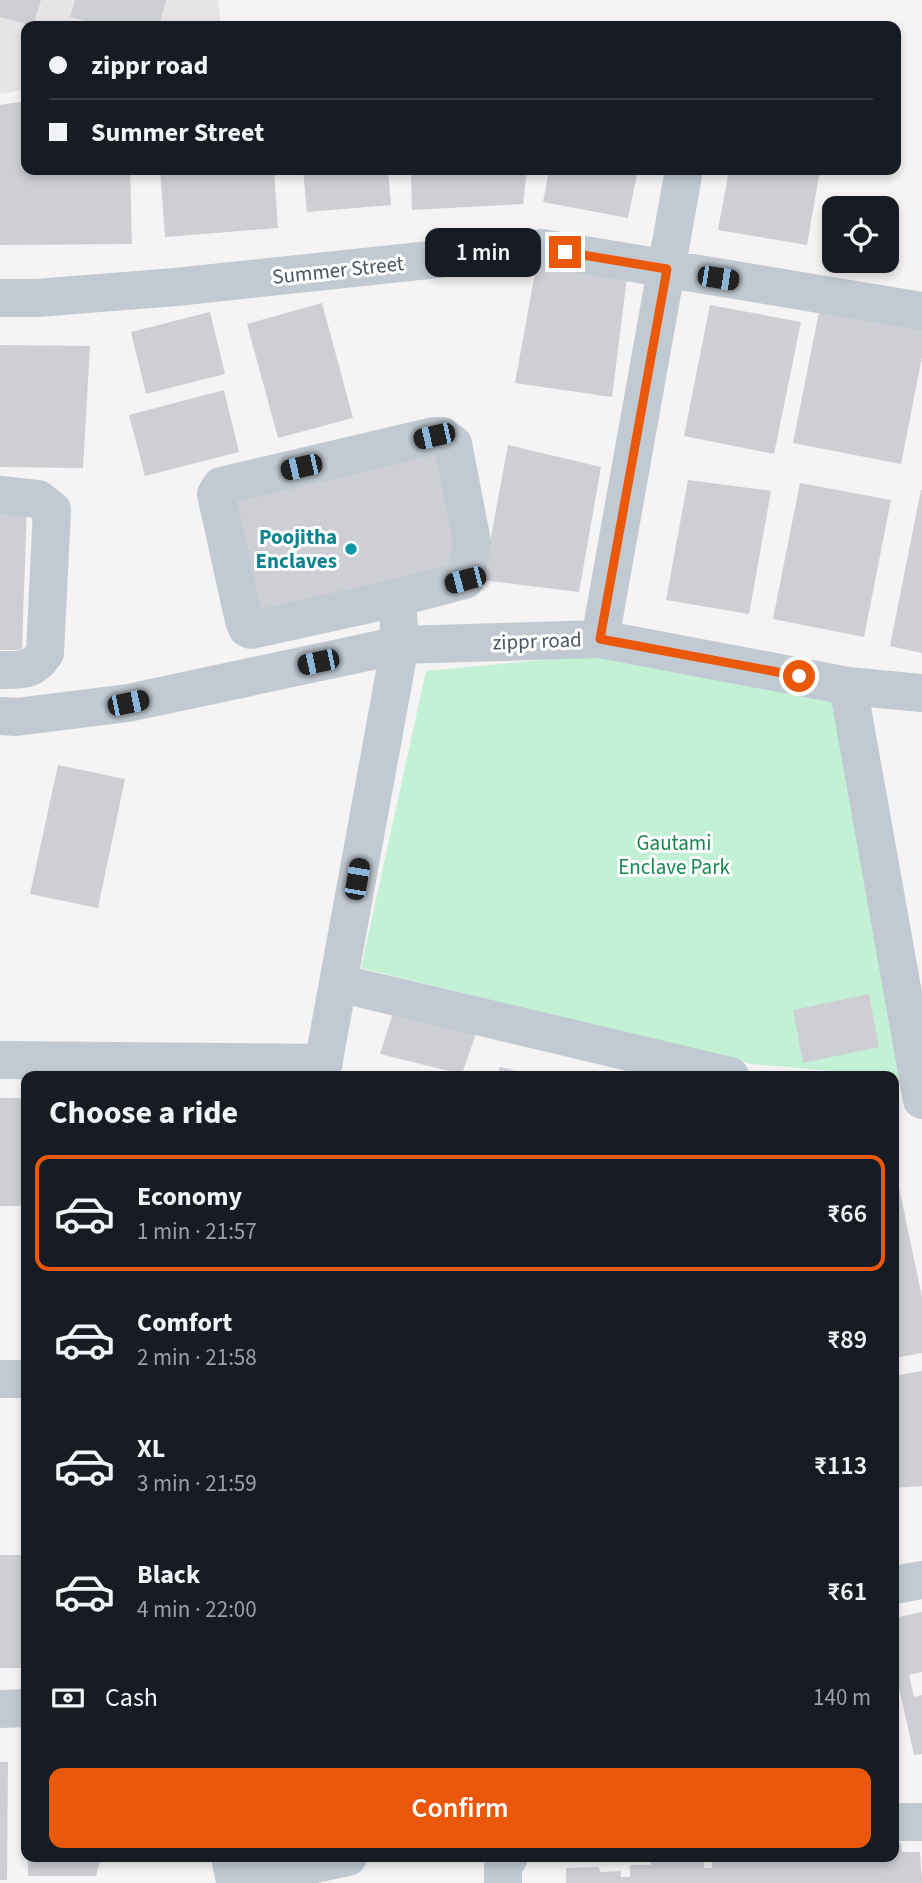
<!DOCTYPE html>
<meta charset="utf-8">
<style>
body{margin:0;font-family:"Source Sans 3",sans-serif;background:#20242c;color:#f1f3f6;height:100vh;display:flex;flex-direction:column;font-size:26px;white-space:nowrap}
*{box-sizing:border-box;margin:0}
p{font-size:23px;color:#9ea1a6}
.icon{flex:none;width:38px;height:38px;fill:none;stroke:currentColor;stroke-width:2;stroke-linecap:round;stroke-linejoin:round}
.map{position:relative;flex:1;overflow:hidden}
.details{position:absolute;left:21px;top:1071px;width:878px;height:791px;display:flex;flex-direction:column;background:#171b24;border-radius:14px;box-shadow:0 4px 10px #0003}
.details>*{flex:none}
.top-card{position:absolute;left:21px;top:21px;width:880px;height:154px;border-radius:14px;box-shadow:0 4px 10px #0003;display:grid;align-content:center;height:154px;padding:0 28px;background:#171b24}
.controls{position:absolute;left:822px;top:196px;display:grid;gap:14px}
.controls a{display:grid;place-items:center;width:77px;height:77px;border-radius:14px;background:#171b24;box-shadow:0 4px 10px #0003;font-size:35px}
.end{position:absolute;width:32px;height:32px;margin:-16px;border:9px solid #ea580c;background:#fff;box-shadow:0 0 0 4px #fff}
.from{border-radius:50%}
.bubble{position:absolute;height:49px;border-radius:14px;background:#171b24;box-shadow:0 4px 10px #0003;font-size:23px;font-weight:600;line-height:49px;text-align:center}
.car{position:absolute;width:21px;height:42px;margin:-21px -10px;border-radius:9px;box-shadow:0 0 5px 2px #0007;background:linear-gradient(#222 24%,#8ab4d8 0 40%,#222 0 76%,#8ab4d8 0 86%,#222 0)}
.top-card b{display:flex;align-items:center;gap:24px;height:66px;font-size:26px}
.top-card b+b{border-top:2px solid #363941}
.top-card i{width:18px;height:18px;background:#f1f3f6}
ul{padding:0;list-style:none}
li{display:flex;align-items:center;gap:21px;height:116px;margin:0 14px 10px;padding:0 14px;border:4px solid transparent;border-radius:14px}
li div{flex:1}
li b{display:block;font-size:26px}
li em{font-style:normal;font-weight:600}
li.on{border-color:#ea580c}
li>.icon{width:63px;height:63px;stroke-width:1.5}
h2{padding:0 28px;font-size:32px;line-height:84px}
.pay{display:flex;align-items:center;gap:18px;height:77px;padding:0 28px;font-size:26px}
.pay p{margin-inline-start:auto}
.action{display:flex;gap:14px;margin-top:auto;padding:14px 28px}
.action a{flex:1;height:80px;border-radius:14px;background:#ea580c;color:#fff;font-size:28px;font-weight:600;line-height:80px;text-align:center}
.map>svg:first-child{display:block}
.education{fill:#e6e4e5}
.green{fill:#c3f1d5}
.building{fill:#cdcfd5}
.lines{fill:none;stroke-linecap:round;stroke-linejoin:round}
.street{stroke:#c1cad2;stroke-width:38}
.route{stroke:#ea580c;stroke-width:9}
.culture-dot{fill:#0f9aa8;stroke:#fff;stroke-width:2.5}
.labels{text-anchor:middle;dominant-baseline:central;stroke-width:6;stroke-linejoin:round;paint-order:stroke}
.street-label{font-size:21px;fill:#4a5661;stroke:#fff}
.culture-label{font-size:21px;font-weight:bold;fill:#0d838f;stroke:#fff;text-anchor:end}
.park-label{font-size:21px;fill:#17864f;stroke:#fff}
</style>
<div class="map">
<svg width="922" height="1883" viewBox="0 0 922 1883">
<rect width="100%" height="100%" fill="#f5f3f3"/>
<path class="education" d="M0 0H218L221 26H26V89L0 94Z"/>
<path class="green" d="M594 655 836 696 901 1079 894 1076 751 1064 361 968 426 671Z"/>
<path class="building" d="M0 0H41L33 26 0 17Z
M75 0H166L159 26H109L70 17Z
M26 101V170H130L132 244 0 245V105Z
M160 170H274L278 228 165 237Z
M303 170H388L391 205 307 212Z
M411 170H527L523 204 412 210Z
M549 170H638L628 218 543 202Z
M729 170H820L807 245 718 230Z
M539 251 628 269 612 397 515 383Z
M821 302 922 321V357L901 464 793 443Z
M322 303 353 418 278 438 247 324Z
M710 305 801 322 774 454 684 436Z
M210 312 225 374 146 394 131 332Z
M0 345 90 346 83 468 0 467Z
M224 390 239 452 145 476 129 415Z
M508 445 601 467 579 592 483 580Z
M449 452 460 579 254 623 229 499Z
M688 480 771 491 749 614 666 600Z
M800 483 891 500 864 637 773 619Z
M921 490H922V653L890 646Z
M27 505 22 650H0V506Z
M58 765 125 779 98 908 30 894Z
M869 994 879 1047 803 1063 793 1010Z
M397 1000 479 1025 462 1074 380 1054Z
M500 1067 534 1075V1076H497Z
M0 1098H26V1206H0Z
M894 1164 922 1297V1353L894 1358Z
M922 1371V1486L894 1488V1376Z
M0 1555H26V1668H0Z
M922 1612V1672L909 1675 914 1697 922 1695V1754L914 1755 894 1665V1618Z
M0 1762H8L7 1880H0Z
M894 1843H901L902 1852H920L922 1883H566V1868L599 1867 600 1872 621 1871V1877H630V1865H651L650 1857 704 1858V1868H712V1857H894Z
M28 1857H101L96 1876H28Z"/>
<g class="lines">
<path class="street" d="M0 298H36L176 287 542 248 922 311
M0 495 38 499 52 510 45 653C32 672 21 670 0 670
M600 639 684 170
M848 686 922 1100
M0 716 16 717 128 703 400 645 600 639 848 686 922 693
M338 983 730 1076
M0 1060 324 1063
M321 1076 400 645 397 598 251 630 247 628 244 621 216 494 221 486 434 436H442L453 444 472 542 465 580 397 598
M0 1379H26
M894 1585 922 1580
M0 1709 26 1708
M894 1822H922
M230 1857 234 1877 240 1880 348 1857
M503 1883V1867L509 1857"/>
</g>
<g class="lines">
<path class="route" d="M565 252 667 269 600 639 799 676"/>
</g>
<circle class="culture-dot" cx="351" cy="549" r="7"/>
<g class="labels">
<g class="street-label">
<text transform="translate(338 270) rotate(-6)">Summer Street</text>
<text transform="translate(537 641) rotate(-2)">zippr road</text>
</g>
<g class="culture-label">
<text x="337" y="537">Poojitha<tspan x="337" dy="24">Enclaves</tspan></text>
</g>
<g class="park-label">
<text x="674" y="843">Gautami<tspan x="674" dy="24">Enclave Park</tspan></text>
</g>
</g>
</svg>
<div class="controls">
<a><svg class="icon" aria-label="locate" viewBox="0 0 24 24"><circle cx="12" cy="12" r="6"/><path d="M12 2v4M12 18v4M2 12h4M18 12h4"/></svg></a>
</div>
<i class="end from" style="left:799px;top:676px"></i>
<i class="end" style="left:565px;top:252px"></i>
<div class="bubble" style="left:425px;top:228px;width:116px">1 min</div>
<i class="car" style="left:718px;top:278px;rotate:99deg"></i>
<i class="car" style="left:434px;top:436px;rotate:257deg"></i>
<i class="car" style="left:301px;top:467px;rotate:257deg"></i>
<i class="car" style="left:465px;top:580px;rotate:255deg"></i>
<i class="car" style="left:318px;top:662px;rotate:258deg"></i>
<i class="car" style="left:128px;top:703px;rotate:78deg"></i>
<i class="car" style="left:357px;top:879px;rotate:10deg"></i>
<div class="top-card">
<b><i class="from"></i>zippr road</b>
<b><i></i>Summer Street</b>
</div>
<section class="details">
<h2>Choose a ride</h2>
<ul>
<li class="on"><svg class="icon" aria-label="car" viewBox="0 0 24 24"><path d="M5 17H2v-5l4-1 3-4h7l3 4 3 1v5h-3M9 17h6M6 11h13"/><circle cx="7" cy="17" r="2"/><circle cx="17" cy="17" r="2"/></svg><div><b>Economy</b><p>1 min · 21:57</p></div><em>₹66</em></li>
<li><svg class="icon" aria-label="car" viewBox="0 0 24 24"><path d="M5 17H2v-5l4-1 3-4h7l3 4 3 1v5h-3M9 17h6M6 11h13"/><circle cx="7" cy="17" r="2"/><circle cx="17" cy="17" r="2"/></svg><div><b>Comfort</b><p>2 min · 21:58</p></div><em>₹89</em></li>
<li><svg class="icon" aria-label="car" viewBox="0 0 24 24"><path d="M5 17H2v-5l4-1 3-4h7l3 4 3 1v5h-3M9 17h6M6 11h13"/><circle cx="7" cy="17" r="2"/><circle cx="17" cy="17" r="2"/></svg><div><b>XL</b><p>3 min · 21:59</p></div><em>₹113</em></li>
<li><svg class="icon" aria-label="car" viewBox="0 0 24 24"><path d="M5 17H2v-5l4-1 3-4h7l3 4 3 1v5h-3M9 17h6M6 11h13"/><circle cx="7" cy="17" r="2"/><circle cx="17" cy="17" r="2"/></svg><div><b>Black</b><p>4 min · 22:00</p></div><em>₹61</em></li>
</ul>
<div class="pay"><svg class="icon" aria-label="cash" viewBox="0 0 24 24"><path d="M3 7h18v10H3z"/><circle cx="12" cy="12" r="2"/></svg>Cash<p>140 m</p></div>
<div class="action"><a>Confirm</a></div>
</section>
</div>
